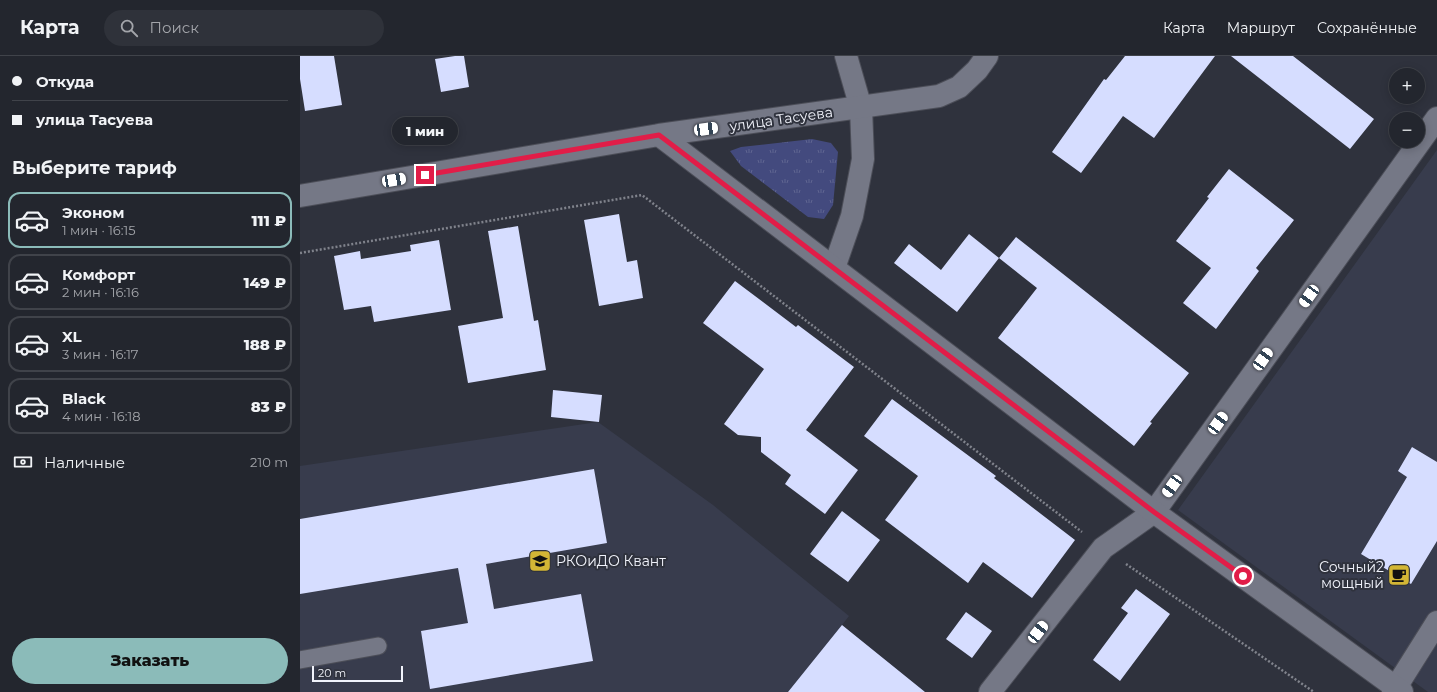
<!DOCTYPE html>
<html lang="ru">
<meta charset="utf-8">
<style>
body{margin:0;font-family:Montserrat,sans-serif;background:#2f323a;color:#f1f3f6;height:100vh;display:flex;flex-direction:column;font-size:15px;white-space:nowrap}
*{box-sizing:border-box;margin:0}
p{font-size:13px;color:#a3a5aa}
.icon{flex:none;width:22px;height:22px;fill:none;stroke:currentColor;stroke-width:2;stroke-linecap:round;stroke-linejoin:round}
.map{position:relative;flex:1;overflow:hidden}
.panel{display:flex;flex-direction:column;background:#23262e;width:300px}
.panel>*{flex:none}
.guide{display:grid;align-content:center;height:88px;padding:0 12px;background:#23262e}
.buttons{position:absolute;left:1089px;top:12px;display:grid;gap:8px}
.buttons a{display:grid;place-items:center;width:36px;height:36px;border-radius:50%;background:#23262e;box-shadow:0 2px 10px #0003,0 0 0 1px #40434a;font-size:20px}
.scale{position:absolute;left:12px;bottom:10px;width:91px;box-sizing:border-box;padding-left:4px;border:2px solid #f1f3fb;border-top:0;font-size:11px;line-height:14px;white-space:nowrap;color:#f1f3fb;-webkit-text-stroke:3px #2f323d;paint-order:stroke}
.end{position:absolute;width:18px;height:18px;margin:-9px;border:5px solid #e11d48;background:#fff;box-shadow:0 0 0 2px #fff}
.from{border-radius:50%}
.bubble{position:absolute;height:28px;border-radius:14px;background:#23262e;box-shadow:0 2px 10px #0003,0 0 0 1px #40434a;font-size:13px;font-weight:800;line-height:28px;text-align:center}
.car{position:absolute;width:12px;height:24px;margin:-12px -6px;border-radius:5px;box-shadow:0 0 3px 1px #0007;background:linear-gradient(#fff 24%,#345 0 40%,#fff 0 76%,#345 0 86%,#fff 0)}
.guide b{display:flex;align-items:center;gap:14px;height:38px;font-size:15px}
.guide b+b{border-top:1px solid #40434a}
.guide i{width:10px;height:10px;background:#f1f3f6}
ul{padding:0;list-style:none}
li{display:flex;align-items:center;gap:12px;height:56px;margin:0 8px 6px;padding:0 4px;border:2px solid #40434a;border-radius:12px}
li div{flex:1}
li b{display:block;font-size:15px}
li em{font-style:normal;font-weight:800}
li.on{border-color:#8bbbb9}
li>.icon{width:36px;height:36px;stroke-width:1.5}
h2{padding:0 12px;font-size:18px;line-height:48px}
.pay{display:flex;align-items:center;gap:10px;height:44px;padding:0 12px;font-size:15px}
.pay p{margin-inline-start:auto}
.button{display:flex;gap:8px;margin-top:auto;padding:8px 12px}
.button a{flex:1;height:46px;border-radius:24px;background:#8bbbb9;color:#111;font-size:16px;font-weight:800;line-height:46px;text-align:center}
header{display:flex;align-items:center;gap:24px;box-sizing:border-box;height:56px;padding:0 20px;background:#23262e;border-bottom:1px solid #40434a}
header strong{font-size:19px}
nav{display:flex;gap:22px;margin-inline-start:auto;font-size:14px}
.search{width:280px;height:36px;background:#2f323a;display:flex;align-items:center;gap:10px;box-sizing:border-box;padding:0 14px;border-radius:22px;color:#a3a5aa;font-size:15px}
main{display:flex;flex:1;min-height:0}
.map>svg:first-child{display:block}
.built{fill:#383c4d}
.grass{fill:url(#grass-tufts)}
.building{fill:#d6ddff}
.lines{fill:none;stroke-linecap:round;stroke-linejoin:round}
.lane-casing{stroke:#4c4e58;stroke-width:19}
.street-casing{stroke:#4c4e58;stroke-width:24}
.secondary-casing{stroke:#4c4e58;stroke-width:24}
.path{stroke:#80838c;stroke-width:2.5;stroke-dasharray:2 2;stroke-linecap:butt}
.lane{stroke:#757886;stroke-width:17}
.street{stroke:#757886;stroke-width:22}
.secondary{stroke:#757886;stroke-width:22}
.route{stroke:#e11d48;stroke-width:5}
.labels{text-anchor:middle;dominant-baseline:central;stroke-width:4;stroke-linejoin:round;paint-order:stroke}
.street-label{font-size:14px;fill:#f1f3fb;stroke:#2f323d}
.poi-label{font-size:14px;fill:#f1f3fb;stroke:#2f323d;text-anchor:start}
</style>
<header>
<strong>Карта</strong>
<div class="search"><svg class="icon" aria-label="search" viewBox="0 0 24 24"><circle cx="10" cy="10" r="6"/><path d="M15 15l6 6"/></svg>Поиск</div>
<nav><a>Карта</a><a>Маршрут</a><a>Сохранённые</a></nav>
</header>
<main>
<section class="panel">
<div class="guide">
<b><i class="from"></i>Откуда</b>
<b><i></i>улица Тасуева</b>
</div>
<h2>Выберите тариф</h2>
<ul>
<li class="on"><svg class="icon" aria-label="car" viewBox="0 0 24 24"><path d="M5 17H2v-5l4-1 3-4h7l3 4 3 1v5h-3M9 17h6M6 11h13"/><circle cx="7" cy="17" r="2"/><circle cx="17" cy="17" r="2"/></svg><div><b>Эконом</b><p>1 мин · 16:15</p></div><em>111 ₽</em></li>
<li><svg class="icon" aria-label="car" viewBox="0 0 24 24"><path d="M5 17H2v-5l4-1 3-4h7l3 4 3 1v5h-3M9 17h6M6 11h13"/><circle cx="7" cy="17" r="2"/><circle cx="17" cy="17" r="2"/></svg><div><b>Комфорт</b><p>2 мин · 16:16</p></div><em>149 ₽</em></li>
<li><svg class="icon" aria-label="car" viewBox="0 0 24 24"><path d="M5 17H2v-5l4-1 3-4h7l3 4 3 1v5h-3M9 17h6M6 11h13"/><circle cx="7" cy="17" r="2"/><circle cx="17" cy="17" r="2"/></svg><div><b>XL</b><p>3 мин · 16:17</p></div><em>188 ₽</em></li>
<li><svg class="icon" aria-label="car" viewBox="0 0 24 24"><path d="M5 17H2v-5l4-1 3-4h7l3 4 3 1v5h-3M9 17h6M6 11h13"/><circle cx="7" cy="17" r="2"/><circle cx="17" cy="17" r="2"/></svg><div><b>Black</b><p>4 мин · 16:18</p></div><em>83 ₽</em></li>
</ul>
<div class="pay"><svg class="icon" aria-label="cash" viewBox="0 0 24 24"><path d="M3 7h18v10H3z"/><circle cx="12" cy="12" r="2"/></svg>Наличные<p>210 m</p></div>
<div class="button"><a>Заказать</a></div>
</section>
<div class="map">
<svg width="1137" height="636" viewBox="0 0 1137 636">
<defs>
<pattern id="grass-tufts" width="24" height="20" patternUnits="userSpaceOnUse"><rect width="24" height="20" fill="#434a7e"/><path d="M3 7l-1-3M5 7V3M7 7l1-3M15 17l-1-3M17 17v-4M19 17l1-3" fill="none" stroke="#5f6591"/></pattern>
</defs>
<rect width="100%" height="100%" fill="#2f323d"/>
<path class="built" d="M1137 94V636H1128L878 454Z
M298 366 413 449 549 560 542 569 625 636H0V410Z"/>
<path class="grass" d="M512 83 531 87 538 96 533 149 524 163 508 161 441 110 430 95 441 91Z"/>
<path class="building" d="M0 0H34L42 49 5 55 0 23Z
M155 0H164L169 31 141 36 135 3Z
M825 0H915L854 82 823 60 781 117 752 96 804 23 806 24Z
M931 0H993L1074 63 1050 93Z
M929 113 994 164 956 212 959 215 916 273 883 247 911 212 876 185 909 142 907 141Z
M319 158 327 206 337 204 343 242 299 250 284 164Z
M218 170 234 265 238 264 246 314 168 327 158 270 203 262 188 175Z
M669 178 699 202 657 256 594 207 609 188 641 214Z
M716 181 889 317 850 366 852 367 834 390 698 282 737 232 699 202Z
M139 184 151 254 74 266 71 250 44 254 34 200 60 195 61 203 111 195 110 189Z
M435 225 496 271 498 269 554 311 506 374 558 414 525 458 485 428 491 419 461 396V381L438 379 424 368 464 313 403 267Z
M253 334 302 339 299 366 251 361Z
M592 343 696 420 694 422 775 484 732 542 683 506 668 527 585 464 618 420 564 380Z
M1112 391 1137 406V485L1111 528 1061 498 1107 421 1098 415Z
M294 413 307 487 186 508 194 553 281 538 293 605 130 633 121 575 168 567 158 512 0 538V463Z
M542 455 580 484 548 526 510 498Z
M836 533 870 558 820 625 793 604 828 557 821 552Z
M666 556 692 575 672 602 646 583Z
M542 569 625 636H488Z"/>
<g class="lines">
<g class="lane-casing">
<path id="lane" d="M0 604 78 590"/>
</g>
<g class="street-casing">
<path id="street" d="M534 212 552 160 563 103 561 52 546 0
M690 636 803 492 854 456 1137 62
M1093 636 1137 566"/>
</g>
<g class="secondary-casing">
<path id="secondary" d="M359 79 854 456 1102 636
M0 140 359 79 639 40 659 31 677 14 687 0"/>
</g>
<path class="path" d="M0 197 342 139 782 476
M826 508 1014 636"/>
<use href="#lane" class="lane"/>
<use href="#street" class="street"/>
<use href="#secondary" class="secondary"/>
</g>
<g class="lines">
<path class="route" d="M125 119 359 79 854 456 943 520"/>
</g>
<defs>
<g id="school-square" transform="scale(1.15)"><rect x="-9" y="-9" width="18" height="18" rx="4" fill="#d3b635" stroke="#2f323d"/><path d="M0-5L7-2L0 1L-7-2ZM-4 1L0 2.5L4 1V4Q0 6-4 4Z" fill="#111"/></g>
<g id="cafe-square" transform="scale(1.15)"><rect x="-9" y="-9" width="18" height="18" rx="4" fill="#d3b635" stroke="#2f323d"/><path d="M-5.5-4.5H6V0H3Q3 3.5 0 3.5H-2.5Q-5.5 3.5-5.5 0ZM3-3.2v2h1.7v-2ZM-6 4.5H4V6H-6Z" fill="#111"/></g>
</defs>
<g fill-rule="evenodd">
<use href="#school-square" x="240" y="505"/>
<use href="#cafe-square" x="1099" y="519"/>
</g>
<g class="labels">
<g class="street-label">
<text transform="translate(481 63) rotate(-8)">улица Тасуева</text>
</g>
<g class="poi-label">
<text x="256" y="505">РКОиДО Квант</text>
<text x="1084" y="511" text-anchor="end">Сочный2<tspan x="1084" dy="16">мощный</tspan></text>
</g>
</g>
</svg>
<div class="buttons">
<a>+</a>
<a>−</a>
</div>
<div class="scale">20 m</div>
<i class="end from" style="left:943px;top:520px"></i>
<i class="end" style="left:125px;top:119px"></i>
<div class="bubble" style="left:92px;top:61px;width:66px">1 мин</div>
<i class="car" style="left:406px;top:73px;rotate:82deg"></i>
<i class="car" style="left:94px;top:124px;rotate:80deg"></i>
<i class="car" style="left:1009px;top:240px;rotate:216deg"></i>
<i class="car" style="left:963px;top:303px;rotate:35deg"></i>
<i class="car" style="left:918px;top:367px;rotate:36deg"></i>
<i class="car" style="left:872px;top:430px;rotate:216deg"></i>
<i class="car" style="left:738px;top:576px;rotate:38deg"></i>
</div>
</main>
